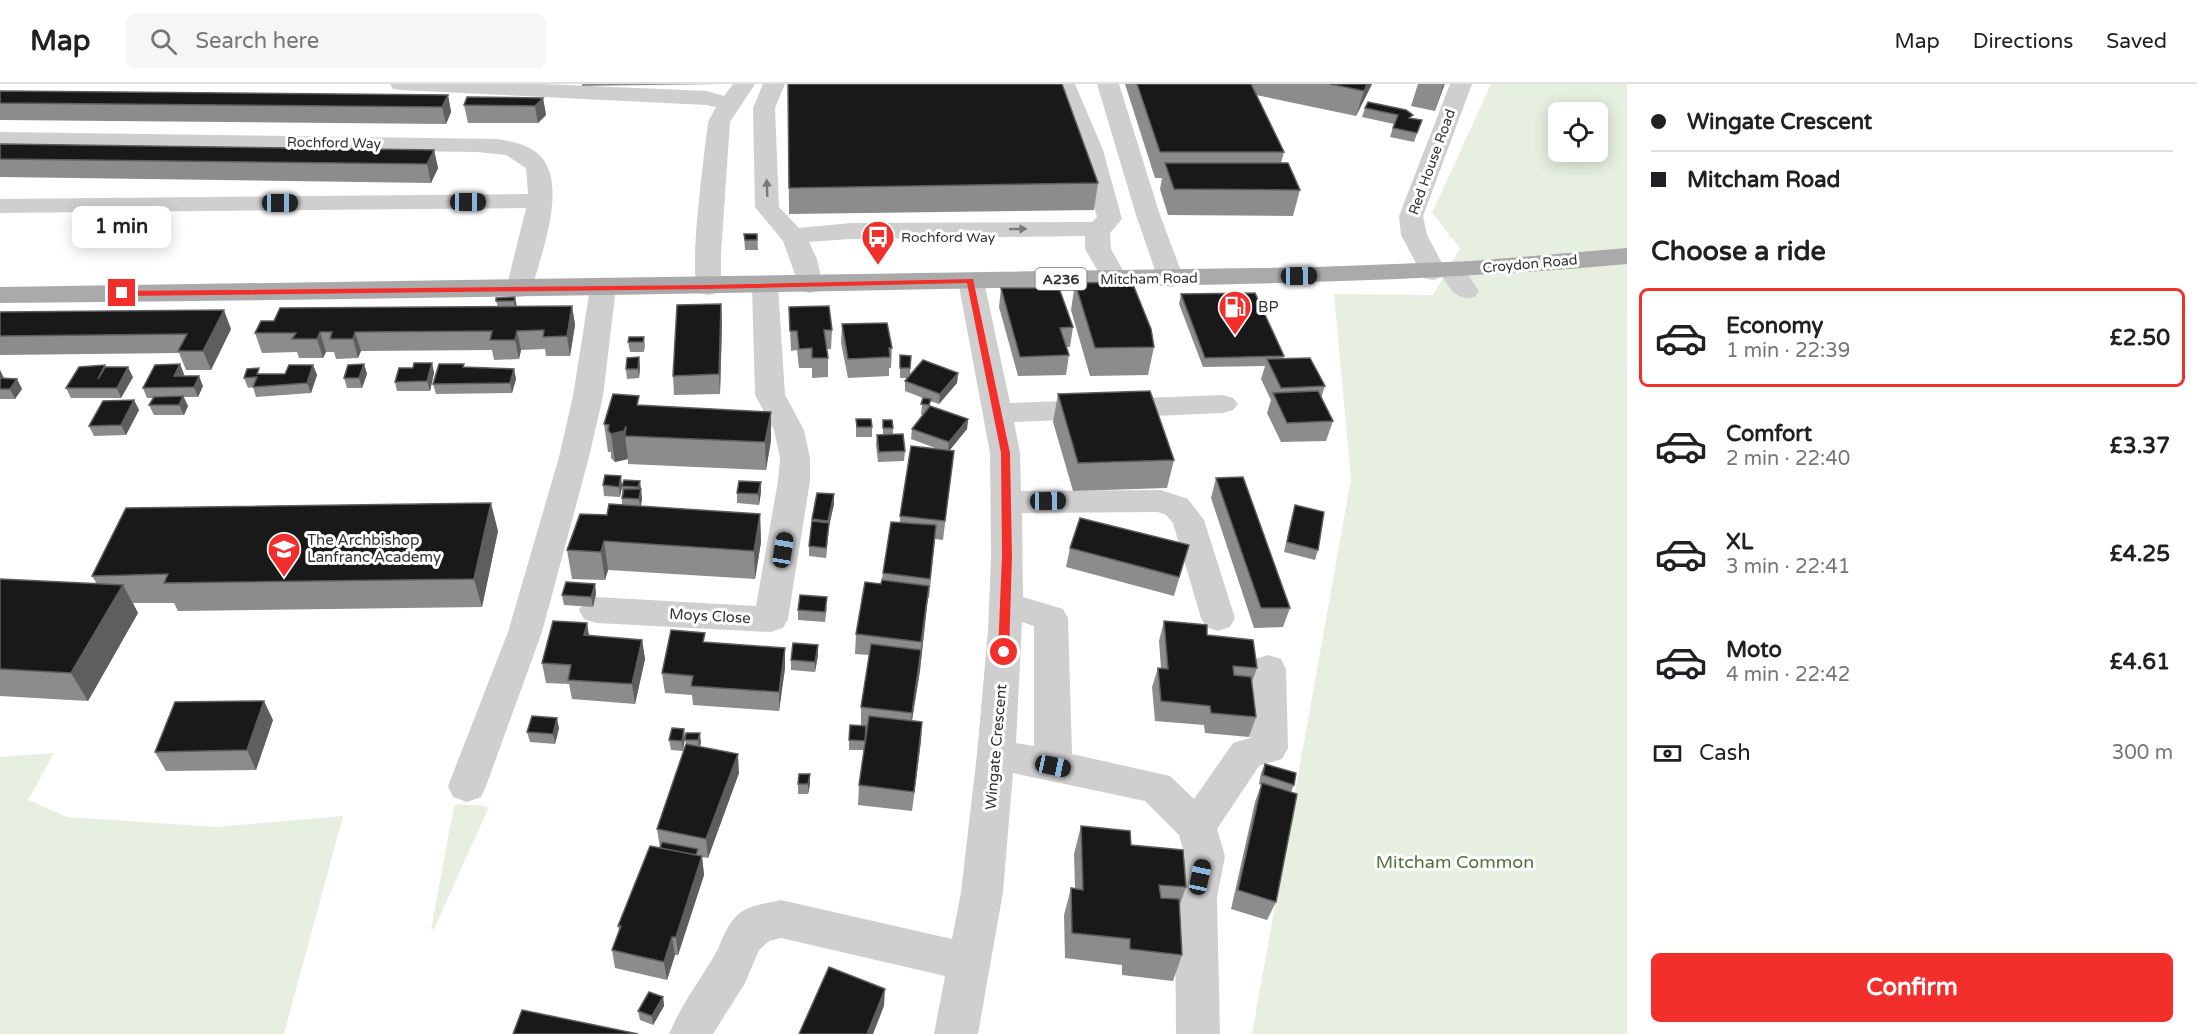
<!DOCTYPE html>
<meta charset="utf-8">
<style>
body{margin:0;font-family:"Varela Round",sans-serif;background:#f6f6f6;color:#202124;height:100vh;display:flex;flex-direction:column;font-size:22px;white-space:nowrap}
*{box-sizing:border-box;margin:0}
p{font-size:20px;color:#757577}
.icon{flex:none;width:33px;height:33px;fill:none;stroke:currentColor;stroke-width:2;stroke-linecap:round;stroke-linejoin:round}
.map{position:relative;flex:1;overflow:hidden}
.side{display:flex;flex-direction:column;background:#fff;width:570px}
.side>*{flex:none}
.banner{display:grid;align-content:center;height:132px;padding:0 24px;background:#fff}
.tools{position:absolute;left:1548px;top:18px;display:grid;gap:12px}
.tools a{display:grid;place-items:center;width:60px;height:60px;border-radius:9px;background:#fff;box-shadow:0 3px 15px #0003;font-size:30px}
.end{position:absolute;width:27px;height:27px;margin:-14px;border:8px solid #f32f2b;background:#fff;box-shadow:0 0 0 3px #fff}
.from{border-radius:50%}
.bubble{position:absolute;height:42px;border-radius:9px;background:#fff;box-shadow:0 3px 15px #0003;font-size:20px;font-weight:800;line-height:42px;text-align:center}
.car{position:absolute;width:18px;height:36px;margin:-18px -9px;border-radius:8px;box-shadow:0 0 4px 2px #0007;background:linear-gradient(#222 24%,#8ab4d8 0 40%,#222 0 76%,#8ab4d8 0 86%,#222 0)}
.banner b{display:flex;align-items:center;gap:21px;height:57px;font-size:22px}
.banner b+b{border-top:2px solid #e0e0e0}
.banner i{width:15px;height:15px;background:#202124}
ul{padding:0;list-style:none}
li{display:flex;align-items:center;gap:18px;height:99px;margin:0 12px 9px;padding:0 12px;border:3px solid transparent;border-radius:9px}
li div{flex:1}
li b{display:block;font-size:22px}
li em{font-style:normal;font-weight:800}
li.current{border-color:#f32f2b}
li>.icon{width:54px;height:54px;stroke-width:1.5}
h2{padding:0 24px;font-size:27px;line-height:72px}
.pay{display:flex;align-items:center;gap:15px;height:66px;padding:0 24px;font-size:22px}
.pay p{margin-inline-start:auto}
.primary-button{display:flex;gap:12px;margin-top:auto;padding:12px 24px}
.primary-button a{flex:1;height:69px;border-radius:9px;background:#f32f2b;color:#fff;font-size:24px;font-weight:800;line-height:69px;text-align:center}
header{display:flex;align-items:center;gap:36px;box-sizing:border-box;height:84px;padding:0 30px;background:#fff;border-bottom:2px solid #e0e0e0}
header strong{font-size:28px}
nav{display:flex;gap:33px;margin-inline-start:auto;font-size:21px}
.search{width:420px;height:54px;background:#f6f6f6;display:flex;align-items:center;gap:15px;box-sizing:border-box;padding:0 21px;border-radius:9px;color:#757577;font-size:22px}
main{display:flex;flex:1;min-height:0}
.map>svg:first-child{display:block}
.green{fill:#e7efe0;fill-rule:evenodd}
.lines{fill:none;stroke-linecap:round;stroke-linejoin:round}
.minor{fill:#cfcfcf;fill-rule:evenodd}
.major{fill:#aaa;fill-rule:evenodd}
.wall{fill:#8c8c8c}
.shaded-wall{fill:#5e5e5e}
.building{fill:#191919;stroke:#5e5e5e;stroke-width:1.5}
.oneway{fill:#797979}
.route{fill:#f32f2b}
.labels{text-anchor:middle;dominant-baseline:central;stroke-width:6;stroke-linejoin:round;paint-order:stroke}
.far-street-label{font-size:14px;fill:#323232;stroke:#fff}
.far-poi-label{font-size:14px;fill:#323232;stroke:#fff;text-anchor:start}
.shield{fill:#fff;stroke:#707070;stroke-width:1.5}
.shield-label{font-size:14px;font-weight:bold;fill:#323232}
.poi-label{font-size:15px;fill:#323232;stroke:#fff;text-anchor:start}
.street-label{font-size:15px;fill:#323232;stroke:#fff}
.near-park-label{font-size:18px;fill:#4f723b;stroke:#fff}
</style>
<header>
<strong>Map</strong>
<div class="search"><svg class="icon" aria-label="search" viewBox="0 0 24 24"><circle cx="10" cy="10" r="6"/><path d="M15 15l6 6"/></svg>Search here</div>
<nav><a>Map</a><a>Directions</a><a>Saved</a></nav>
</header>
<main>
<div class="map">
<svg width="1627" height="950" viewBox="0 0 1627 950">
<rect width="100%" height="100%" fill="#fff"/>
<path class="green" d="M1491 0H1627V950H1252L1351 395 1334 210 1433 211 1460 164 1450 152 1448 153 1449 150 1432 129ZM1558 28H1598V68H1558Z
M54 669 28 716 67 733 217 743 343 732 284 950H0V673Z
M457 720 487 722 488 725 434 845H431L454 722Z"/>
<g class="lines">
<path class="minor" d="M390 0H543L707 7 724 12 733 0H755L730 38 721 170V203L717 209 708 211 699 209C687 192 705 66 708 38L716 23 706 21 401 6 393 5Z
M763 0H785L775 24 779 123 799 144 851 139 1092 138 1097 133 1079 66 1053 0H1075L1103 66 1122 135 1110 149 1111 165 1128 195 1124 201 1115 203 1106 201 1085 165V152L851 155 809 158 817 175 823 201 819 207 810 209 801 207 783 157 755 123 753 24Z
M1097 0H1119L1160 131 1184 195 1180 201 1171 203 1162 201 1158 195 1136 131Z
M1450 0H1472L1423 132 1427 151 1443 181C1462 176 1469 193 1479 207L1475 213C1457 217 1452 207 1442 193L1433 196 1424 194 1401 151 1399 132Z
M0 48 496 55C510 57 525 60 536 68 571 95 541 169 532 205L528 211 519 213 510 211 506 205 526 124 0 129V115L528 110 526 84 506 71 477 68 0 62Z
M971 189 980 191 984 197 1010 319 1223 311 1233 314 1238 320 1233 326 1223 329 1014 338 1020 369 1021 407 1161 406 1188 415 1204 436 1235 534 1230 543 1218 547 1206 543 1201 534 1173 439 1166 431 1158 428 1022 429 1023 513 1063 525 1068 534 1072 670 1170 692 1194 715 1233 659 1250 654V585L1255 575 1268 571 1281 575 1286 585 1288 664 1282 675 1259 682 1217 745 1225 772 1217 813 1220 950H1176L1175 813 1185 772 1179 751 1145 717 1013 689 1003 808 978 950H934L945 892 781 854 769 857 759 866 745 899 713 950H669C681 922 697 900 713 874 723 858 725 840 741 828 752 821 768 819 781 816L952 855 961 808 977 670 988 547 991 472 990 369 958 197 962 191ZM1022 538 1034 542V662L1016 659Z
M765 194 774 196 778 202 785 311 804 346 810 374V397L788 535 783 544 771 548 596 539 584 535 579 526 584 517 596 513 756 522 778 397 780 374 774 346 755 311 752 202 756 196Z
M603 196 612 198 616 204 603 312 589 373 542 548 486 702 481 713 467 718 453 713 448 702 508 548 559 373 573 312 590 204 594 198Z"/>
<path class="major" d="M1627 164V180C1399 201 1170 201 941 205 627 211 314 216 0 219V203L1317 183 1472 177Z"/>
</g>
<path class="wall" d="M582 0H719L582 2Z
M788 0 1098 99 1094 126 789 130Z
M1125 0H1372L1356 32 1256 11 1284 68 1281 79 1300 106 1293 132 1168 131 1160 105 1162 94H1155Z
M1418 0H1445L1435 27 1411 22Z
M0 7 448 11 451 28 446 40 0 36Z
M543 14 546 31 538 39H468L464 21Z
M1365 24 1422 36 1414 58 1390 53 1394 40 1362 33Z
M0 60 434 66 438 84 431 99 0 93Z
M744 150H757L758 166H745Z
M1075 199 1154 263 1148 291 1090 292 1071 226Z
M1001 204 1073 243 1070 263H1066L1069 271 1066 291 1018 292 999 223Z
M1181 210 1284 272 1283 275 1325 302 1321 314 1333 337 1326 357 1281 358 1267 329 1271 316 1261 295 1265 282 1203 283 1179 220Z
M515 213 516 222H572L575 241 570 272H546L545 265 521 266 519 275 494 276 492 266 361 267 358 274 336 275 334 268H326L323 274H299L297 268 262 269 255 249 274 237 498 223 496 217Z
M721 220 722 240 720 310 674 311 673 292Z
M789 223 832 246 831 265H827L828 274V293L812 294V284H799L797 266 791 267Z
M0 228 231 245 211 286H186L179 269 0 271Z
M842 240 892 264 891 284H889V292L848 294 841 259Z
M644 253 645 262 644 268H630L628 258Z
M900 271 911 272 910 292 958 289 957 299 939 320 930 317V323L968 335 967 345 950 366 954 367 943 456 935 455 929 514H928L920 586 912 637 922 638 912 727 858 721 859 701 864 666H849V656L861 641V623L869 571 855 570 856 550 881 500 883 489 900 438V432L938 365 911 355 912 345 923 331 921 330 923 314 905 307V297L908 294H900Z
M639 273 640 283 639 294 627 295 626 285Z
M432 279 434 289 430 307H397L395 298 413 284Z
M364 280 367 290 362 304H347L344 294Z
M313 281 317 291 311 309 256 313 253 303 248 304 244 294 261 290H285Z
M105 283 133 293 121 314H71L66 304Z
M464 283 514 285 516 295 512 309 436 310 433 300Z
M0 286 4 295H17L22 305 15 315H0Z
M184 290 183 292 203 302 198 313H184L188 322 184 331H154L149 321 153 314H147L143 304Z
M1058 310 1174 376 1167 404 1073 407 1053 338Z
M134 316 139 326 126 351 94 352 89 342Z
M640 321 771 328V356L766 386 628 380V375L615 378 611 374V368H608L604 340Z
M856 335 872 343V353H856Z
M883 336 893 344V350L905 367 904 377 878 378 876 361 877 351H883Z
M1216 394 1290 524 1283 543 1254 544 1211 414Z
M640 397 642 415 641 422 760 430 761 458 755 495 608 486 605 496 572 495 567 466 607 431 622 421V403L620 413 604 412 603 401H622Z
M761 398V408L759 421 737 419V409Z
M834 420 829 442 826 474 809 472V462L812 435Z
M1295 421 1318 466 1315 476 1284 468 1292 431Z
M498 447 482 523 178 527 174 519H133L138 529 88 617 0 612V495L97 500 92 492Z
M1070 464 1183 481 1174 512 1066 483Z
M595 500 596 510 593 523 564 521 562 511Z
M827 523 825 538 798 536V526Z
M1164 537 1207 551 1257 584 1252 598 1256 633 1249 653 1205 649 1204 641 1155 637 1152 603 1158 584H1161L1159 557Z
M587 539 589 552 642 556 645 575 635 620 572 615 569 600 546 599 542 579Z
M706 558 785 584 779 627 693 621 692 611 665 609 662 589Z
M818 561V571L815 588 791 586V576Z
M273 636 256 686 166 687 155 668Z
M559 644 555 660 530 658 527 648Z
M684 645 683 667 671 666 669 656Z
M700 649V662L739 689 708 774 702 773 704 791 678 871H675L667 896 615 884 612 866 619 846 618 842 660 764 657 745 686 660 685 656Z
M1265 680 1294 701 1291 708 1276 818 1267 836 1231 825 1255 718 1261 701 1259 700 1261 689Z
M810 690V700L808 710H798V700Z
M1081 742 1131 761 1186 803 1179 823 1182 871 1173 897 1122 891V881L1065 874 1064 831 1071 804 1075 805 1074 770Z
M663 913 664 922 653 941 640 936 638 927Z"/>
<path class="shaded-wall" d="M1367 0H1372L1356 32 1364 7Z
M1444 0 1435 27 1443 1Z
M448 11 451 28 446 40 442 23Z
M543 14 546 31 538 39 535 22Z
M434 66 438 84 431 99 427 80Z
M515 213 517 223 515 226 514 217Z
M721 220 722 240 720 310 719 290Z
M572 222 575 241 570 272 567 252Z
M224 226 231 245 211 286 203 267Z
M517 247 521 266 519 275 515 256Z
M320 248 326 268 323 274 317 255Z
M355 248 361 267 358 274 353 255Z
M639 273 640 283 639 294 638 285Z
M432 279 434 289 430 307 427 297Z
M180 280 184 290 178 302 174 292Z
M364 280 367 290 362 304 359 294Z
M313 281 317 291 311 309 307 299Z
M128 283 133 293 121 314 117 304Z
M514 285 516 295 512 309 510 299Z
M0 286 5 296 0 304Z
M958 289 957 299 939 320 940 310Z
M199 292 203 302 198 313 194 303Z
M17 295 22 305 15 315 10 305Z
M183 312 188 322 184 331 179 321Z
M134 316 139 326 126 351 121 341Z
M771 328V356L766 386 765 358Z
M968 335 967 345 948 368 949 358Z
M626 342 625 352 628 375 615 378 611 350Z
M621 392 622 402 620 413 619 403Z
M640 397 642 415 640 425 638 403Z
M761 398V408L759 421 758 410Z
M834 410V420L829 442 826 474 828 437Z
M491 419 498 447 482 523 474 495Z
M760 430 761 458 755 495 754 467Z
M604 457 608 486 605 496 601 468Z
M595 500 596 510 593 523 591 513Z
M123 501 138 529 88 617 71 589Z
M929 502 920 586 910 648 912 629 920 574Z
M587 539 590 559 584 551Z
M642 556 645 575 635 620 632 600Z
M818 561V571L815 588V578Z
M785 564V584L779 627V608Z
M264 617 273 636 256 686 247 666Z
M557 634 559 644 555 660 553 650Z
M922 638 921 658 912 727 914 708Z
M684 645 685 654 683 667 682 657Z
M700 649 701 659 699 666 698 656Z
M738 670 739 689 708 774 706 755Z
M810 690V700L808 710V700Z
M702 772 704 791 678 871 676 853Z
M672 853 675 871 667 896 664 878Z
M885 905 884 922 873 950H867Z
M663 913 664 922 653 941 652 932Z"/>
<path class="building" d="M788 0H1062L1098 99 789 104Z
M1137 0H1251L1284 68H1160Z
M1330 0H1367L1364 7Z
M0 7 448 11 442 23 0 19Z
M467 13 543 14 535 22 464 21Z
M1368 18 1406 26 1413 31 1409 34 1422 36 1417 49 1393 44 1398 31 1365 24Z
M0 60 434 66 427 80 0 75Z
M1165 79H1288L1300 106 1174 105Z
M744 150H757V156H745Z
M1132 198 1151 245 1154 263 1095 264 1075 199Z
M1001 204H1059L1073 243 1060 244 1069 271 1020 273Z
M1255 209 1284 272 1205 274 1181 210Z
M515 213 514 217H496V214Z
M721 220 719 290 673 292 677 221Z
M572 222 567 252 543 253 544 246 517 247 515 256H490L492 247 355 248 353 255H330L332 248H320L317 255H292L296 249H255L261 237H274L280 224Z
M829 222 832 246H824L828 274H812V264L799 265 797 247H790L789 223Z
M224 226 203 267H178L187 250 0 252V228Z
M887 239 892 264H889L890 273 848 275 842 240Z
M629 253H644L643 258H628Z
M900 271 911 272 910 284H900Z
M639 273 638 285H626L627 274Z
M1310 274 1325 302 1281 304 1267 275Z
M923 276 958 289 940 310 905 297Z
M414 279H432L427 297 395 298 399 284H413Z
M180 280 174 292H199L194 303 143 304 155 281Z
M364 280 359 294H344L348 281Z
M439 280H464L463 283 514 285 510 299 433 300Z
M105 281 98 295 105 283H128L117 304H66L79 283Z
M289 281H313L307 299 253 303 257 293 244 294 247 285 259 284 257 290H285Z
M0 294 17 295 10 305H0Z
M1150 307 1174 376 1078 379 1058 310Z
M1318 307 1333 337 1287 339 1273 309Z
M613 310 639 312 637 321 771 328 765 358 625 352 626 342 624 347 611 350 608 346 609 341 604 340Z
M183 312 179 321H149L154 313Z
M923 314 931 315 929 321 921 320Z
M134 316 121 341 89 342 103 317Z
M930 322 968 335 949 358 912 345Z
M856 335H871L872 343H857Z
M883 336H892L893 344H883Z
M903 350 905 367 879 368 877 351Z
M911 362 954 367 945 437 900 432Z
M605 391 621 392 619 403 603 401Z
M1243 393 1290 524H1261L1216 394Z
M624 396 640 397 638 403 622 402Z
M739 397 761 398 758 410 737 409Z
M624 405H641L639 415 622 414Z
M817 409 834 410 828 437 812 435Z
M491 419 474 495 164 499 168 490 92 492 126 424Z
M609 420 760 430 754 467 604 457 601 468 567 466 580 430 607 431Z
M1295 421 1324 428 1318 466 1287 458Z
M1080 434 1189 461 1179 493 1070 464Z
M812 437 829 439 826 464 809 462Z
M891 438 936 441 930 495 883 489Z
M0 495 123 501 71 589 0 585Z
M882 496 929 502 921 558 856 550 865 498 881 500Z
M566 498 595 500 591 513 562 511Z
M800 511 827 513 825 528 798 526Z
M553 537 587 539 584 551 642 556 632 600 568 596 571 581 542 579Z
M1164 537 1207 541V551L1253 556 1257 584 1233 582 1234 591 1251 593 1256 633 1211 629 1210 622 1161 617 1158 584 1168 585Z
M671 546 705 549 703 558 785 564 779 608 691 602 693 592 662 589Z
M793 559 818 561 815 578 791 576Z
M871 560 921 566 912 629 861 623Z
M264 617 247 666 155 668 175 618Z
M532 632 557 634 553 650 527 648Z
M869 632 922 638 914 708 859 701Z
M850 641 866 642 865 657 849 656Z
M672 644 684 645 682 657 669 656Z
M686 649H700L698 656H685Z
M686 660 738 670 706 755 657 745Z
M1265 680 1296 689 1294 701 1263 691Z
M799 690H810L808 700H798Z
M1262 699 1297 710 1276 818 1238 806Z
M1081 742 1130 747 1131 761 1183 766 1186 803 1159 801 1161 814 1179 815 1182 871 1130 865V855L1072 849 1071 804 1083 806Z
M662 758 698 765 696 771 660 764Z
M650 762 702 772 676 853H672L664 878 612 866 621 842H618Z
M829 883 885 905 867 950H799Z
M649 908 663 913 652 932 638 927Z
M522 926 638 950H513Z"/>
<defs><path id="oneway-solid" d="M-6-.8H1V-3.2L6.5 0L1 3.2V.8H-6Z" transform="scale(1.5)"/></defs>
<g class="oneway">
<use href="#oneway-solid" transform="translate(767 104) rotate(-92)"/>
<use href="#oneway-solid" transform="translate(1018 145) rotate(-1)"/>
</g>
<path class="route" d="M973 195 1010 369 1012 472 1009 568 1004 572 998 568 1002 472 1001 369 967 199 708 205 122 212 118 209 122 207 708 201Z"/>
<defs>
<g id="bus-pin" transform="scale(1.725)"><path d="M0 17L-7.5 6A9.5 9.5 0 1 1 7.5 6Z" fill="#f32f2b" stroke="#fff"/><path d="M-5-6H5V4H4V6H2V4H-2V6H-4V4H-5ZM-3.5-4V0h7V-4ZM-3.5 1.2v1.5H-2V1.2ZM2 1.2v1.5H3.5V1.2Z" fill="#fff"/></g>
<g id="fuel-pin" transform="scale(1.725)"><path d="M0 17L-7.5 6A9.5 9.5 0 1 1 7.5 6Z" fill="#f32f2b" stroke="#fff"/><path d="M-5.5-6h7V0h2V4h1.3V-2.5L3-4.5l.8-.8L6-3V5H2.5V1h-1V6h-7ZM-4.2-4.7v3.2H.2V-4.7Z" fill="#fff"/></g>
<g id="school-pin" transform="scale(1.725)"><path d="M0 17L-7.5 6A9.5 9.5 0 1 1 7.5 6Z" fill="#f32f2b" stroke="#fff"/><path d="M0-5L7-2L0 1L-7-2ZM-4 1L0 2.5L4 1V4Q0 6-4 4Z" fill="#fff"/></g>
</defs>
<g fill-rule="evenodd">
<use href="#bus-pin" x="878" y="153"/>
<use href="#fuel-pin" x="1235" y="223"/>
<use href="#school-pin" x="284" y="465"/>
</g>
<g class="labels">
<g class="far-street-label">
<text transform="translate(334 59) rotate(1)">Rochford Way</text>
<text transform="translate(1432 78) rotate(-70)">Red House Road</text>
<text transform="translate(1530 180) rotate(-5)">Croydon Road</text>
<text transform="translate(1149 195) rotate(-1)">Mitcham Road</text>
</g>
<g class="far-poi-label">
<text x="901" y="153">Rochford Way</text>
</g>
<rect class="shield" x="1035.5" y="184" width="51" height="22" rx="4.5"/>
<g class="shield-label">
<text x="1061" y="195">A236</text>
</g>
<g class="poi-label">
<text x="1258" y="223">BP</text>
<text x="307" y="456">The Archbishop<tspan x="307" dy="17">Lanfranc Academy</tspan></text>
</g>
<g class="street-label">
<text transform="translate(710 532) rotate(3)">Moys Close</text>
<text transform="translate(996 663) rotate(-85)">Wingate Crescent</text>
</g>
<g class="near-park-label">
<text x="1455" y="778">Mitcham Common</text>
</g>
</g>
</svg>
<div class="tools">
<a><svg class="icon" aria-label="locate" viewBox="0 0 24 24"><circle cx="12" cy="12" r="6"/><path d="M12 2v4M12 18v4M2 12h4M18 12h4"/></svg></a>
</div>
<i class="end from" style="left:1004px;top:568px"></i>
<i class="end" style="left:122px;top:209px"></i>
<div class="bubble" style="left:72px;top:122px;width:99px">1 min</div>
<i class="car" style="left:468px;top:118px;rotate:90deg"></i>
<i class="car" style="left:280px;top:119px;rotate:90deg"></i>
<i class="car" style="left:1299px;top:192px;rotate:89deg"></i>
<i class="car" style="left:1048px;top:417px;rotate:89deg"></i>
<i class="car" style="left:783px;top:466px;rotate:9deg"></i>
<i class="car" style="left:1053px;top:682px;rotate:102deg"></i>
<i class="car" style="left:1200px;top:793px;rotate:12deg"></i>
</div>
<section class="side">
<div class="banner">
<b><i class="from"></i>Wingate Crescent</b>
<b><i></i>Mitcham Road</b>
</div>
<h2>Choose a ride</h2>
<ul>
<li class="current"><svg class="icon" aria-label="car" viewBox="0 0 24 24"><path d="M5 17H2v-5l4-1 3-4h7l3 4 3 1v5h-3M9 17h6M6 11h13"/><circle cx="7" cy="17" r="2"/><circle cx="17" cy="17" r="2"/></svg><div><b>Economy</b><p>1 min · 22:39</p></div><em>£2.50</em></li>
<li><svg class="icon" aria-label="car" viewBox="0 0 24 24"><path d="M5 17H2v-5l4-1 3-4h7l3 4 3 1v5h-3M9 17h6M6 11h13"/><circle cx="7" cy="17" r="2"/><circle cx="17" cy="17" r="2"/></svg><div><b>Comfort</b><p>2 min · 22:40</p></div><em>£3.37</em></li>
<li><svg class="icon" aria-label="car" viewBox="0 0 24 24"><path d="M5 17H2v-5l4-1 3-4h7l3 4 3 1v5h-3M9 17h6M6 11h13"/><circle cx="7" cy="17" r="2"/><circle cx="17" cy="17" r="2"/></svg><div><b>XL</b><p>3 min · 22:41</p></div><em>£4.25</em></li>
<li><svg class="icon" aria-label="car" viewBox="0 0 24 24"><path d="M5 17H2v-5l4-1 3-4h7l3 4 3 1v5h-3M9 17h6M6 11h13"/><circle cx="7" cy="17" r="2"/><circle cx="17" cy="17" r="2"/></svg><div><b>Moto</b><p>4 min · 22:42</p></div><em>£4.61</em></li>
</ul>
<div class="pay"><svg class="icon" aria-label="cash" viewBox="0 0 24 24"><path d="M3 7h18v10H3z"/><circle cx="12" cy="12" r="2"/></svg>Cash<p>300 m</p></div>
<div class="primary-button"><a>Confirm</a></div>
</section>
</main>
